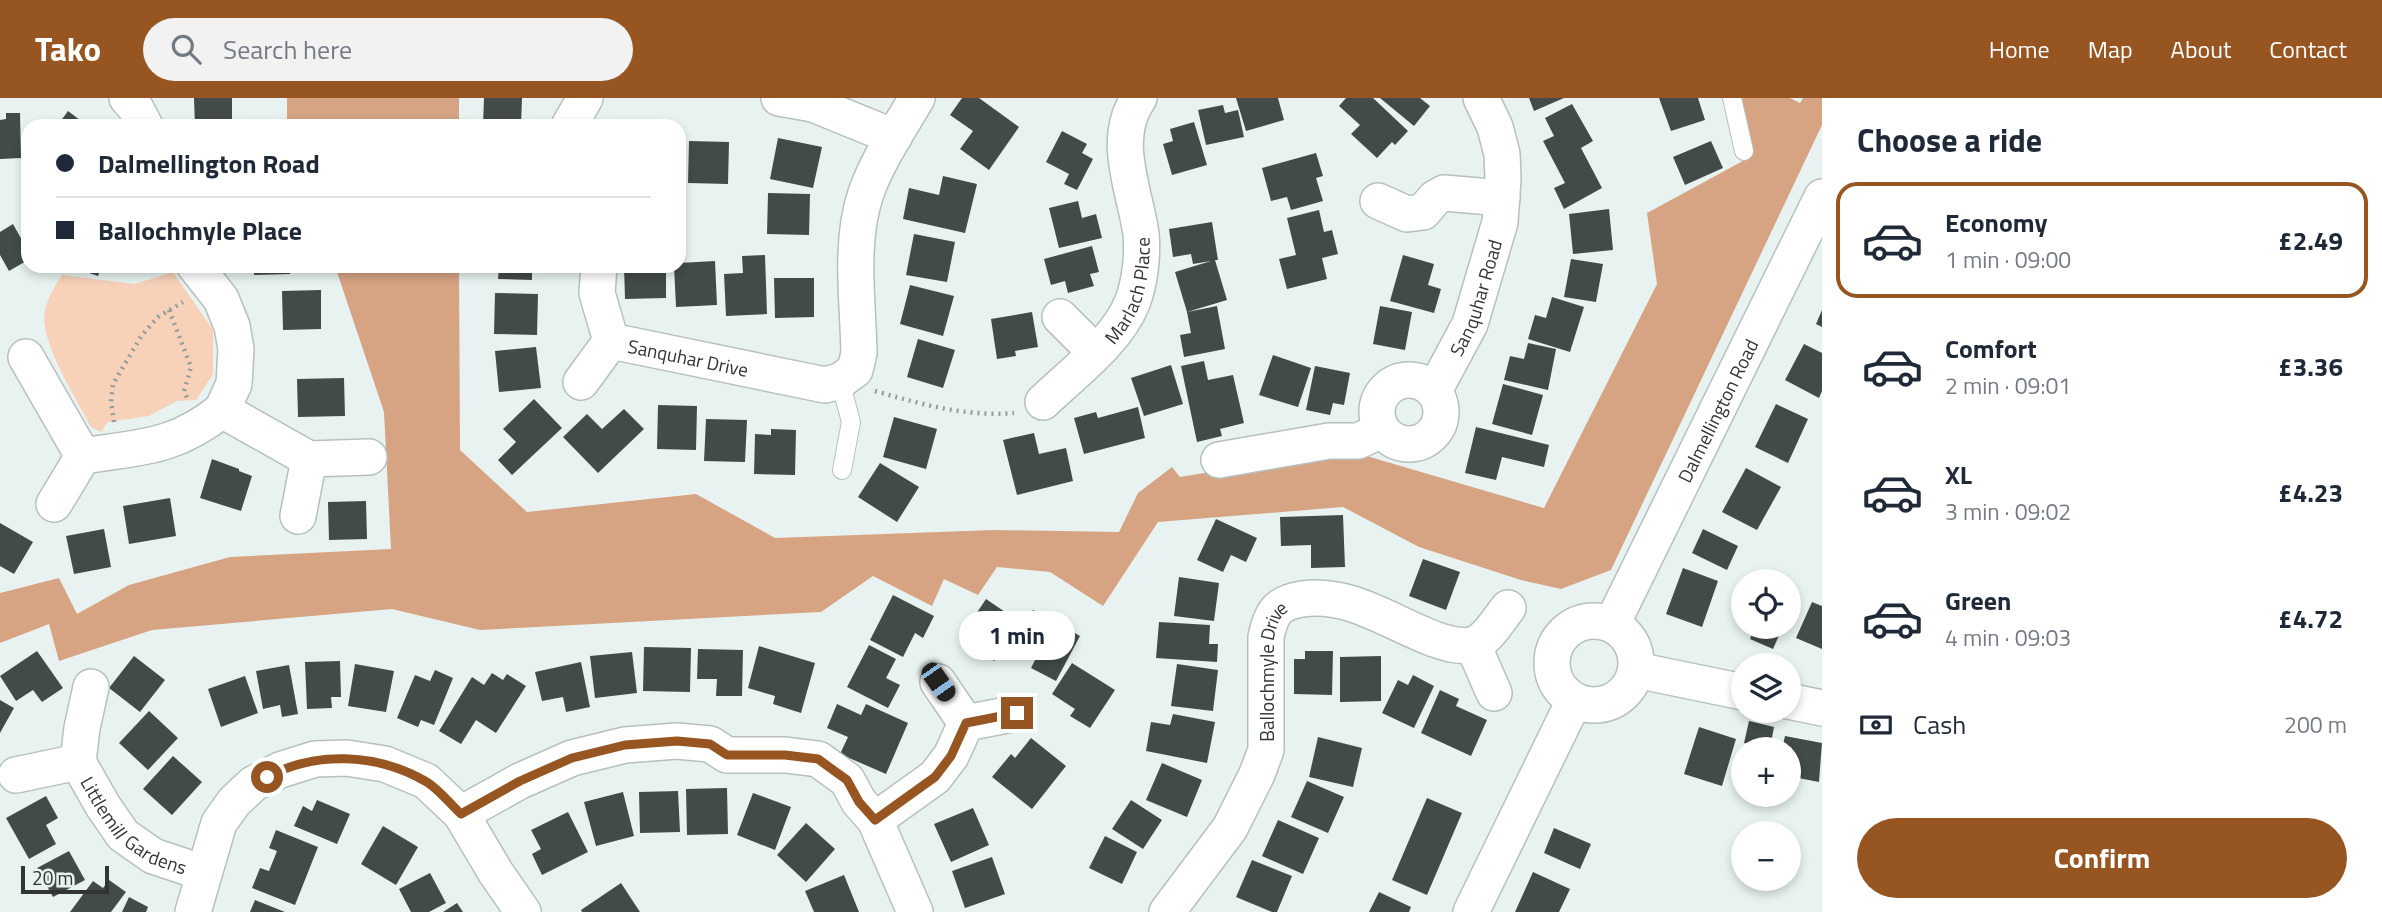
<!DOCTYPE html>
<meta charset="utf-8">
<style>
body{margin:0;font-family:"Titillium Web",sans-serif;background:#f2f2f3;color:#1f2937;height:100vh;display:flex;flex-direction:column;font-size:26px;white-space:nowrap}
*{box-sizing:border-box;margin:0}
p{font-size:23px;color:#747a83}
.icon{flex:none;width:38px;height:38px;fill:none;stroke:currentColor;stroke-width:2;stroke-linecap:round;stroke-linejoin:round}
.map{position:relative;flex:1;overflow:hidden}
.details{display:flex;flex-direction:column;background:#fff;width:560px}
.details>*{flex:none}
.top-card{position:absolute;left:21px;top:21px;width:665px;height:154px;border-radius:21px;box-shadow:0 4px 10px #0003;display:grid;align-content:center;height:154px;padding:0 35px;background:#fff}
.buttons{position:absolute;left:1731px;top:471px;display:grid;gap:14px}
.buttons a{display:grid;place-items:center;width:70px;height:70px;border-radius:50%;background:#fff;box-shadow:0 4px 10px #0003;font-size:35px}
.scale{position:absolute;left:21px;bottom:18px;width:88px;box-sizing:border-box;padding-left:7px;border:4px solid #313535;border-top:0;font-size:19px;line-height:24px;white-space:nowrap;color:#313535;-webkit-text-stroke:5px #e8f3f1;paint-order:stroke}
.end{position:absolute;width:32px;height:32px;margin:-16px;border:9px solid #965521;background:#fff;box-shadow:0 0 0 4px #fff}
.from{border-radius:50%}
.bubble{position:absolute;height:49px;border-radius:24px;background:#fff;box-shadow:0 4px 10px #0003;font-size:23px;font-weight:700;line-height:49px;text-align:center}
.car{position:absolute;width:21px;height:42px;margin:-21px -10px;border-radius:9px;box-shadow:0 0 5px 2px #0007;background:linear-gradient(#222 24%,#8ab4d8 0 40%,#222 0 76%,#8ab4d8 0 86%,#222 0)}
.top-card b{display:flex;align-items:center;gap:24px;height:66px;font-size:26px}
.top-card b+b{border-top:2px solid #e0e1e3}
.top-card i{width:18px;height:18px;background:#1f2937}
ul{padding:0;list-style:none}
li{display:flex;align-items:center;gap:21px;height:116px;margin:0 14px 10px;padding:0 21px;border:4px solid transparent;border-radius:21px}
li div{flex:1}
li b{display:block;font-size:26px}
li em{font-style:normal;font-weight:700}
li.on{border-color:#965521}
li>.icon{width:63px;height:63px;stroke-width:1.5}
h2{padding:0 35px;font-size:32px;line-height:84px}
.pay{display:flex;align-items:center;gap:18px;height:77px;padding:0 35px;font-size:26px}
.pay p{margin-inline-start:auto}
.action{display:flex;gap:14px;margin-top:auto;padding:14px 35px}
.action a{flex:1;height:80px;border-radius:42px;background:#965521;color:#fff;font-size:28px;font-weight:700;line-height:80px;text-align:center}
header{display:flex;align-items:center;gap:42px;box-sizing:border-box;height:98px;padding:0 35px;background:#965521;color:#fff}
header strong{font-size:33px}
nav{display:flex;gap:38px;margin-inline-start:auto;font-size:24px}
.search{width:490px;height:63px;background:#f2f2f3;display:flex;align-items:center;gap:18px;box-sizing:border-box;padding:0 24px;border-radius:38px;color:#747a83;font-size:26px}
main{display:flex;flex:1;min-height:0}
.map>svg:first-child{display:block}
.green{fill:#f7d2b9}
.forest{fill:#d6a483}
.building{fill:#434b4a}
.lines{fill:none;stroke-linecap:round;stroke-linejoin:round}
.lane-casing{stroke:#b6c0be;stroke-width:20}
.street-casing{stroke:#b6c0be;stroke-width:38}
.path{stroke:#949c9b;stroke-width:4.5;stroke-dasharray:2 5;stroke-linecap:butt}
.lane{stroke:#fff;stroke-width:18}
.street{stroke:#fff;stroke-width:35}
.route{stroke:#965521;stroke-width:9}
.labels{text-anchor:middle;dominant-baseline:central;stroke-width:7;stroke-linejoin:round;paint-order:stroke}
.street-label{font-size:19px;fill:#313535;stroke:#e8f3f1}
</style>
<header>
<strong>Tako</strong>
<div class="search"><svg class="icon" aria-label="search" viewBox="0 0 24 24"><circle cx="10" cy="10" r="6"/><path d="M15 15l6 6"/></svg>Search here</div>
<nav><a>Home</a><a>Map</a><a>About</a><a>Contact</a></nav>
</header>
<main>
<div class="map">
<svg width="1822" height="814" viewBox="0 0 1822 814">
<rect width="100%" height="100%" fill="#e8f3f1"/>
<path class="green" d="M173 174 213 232V276L196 302 177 303 149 318 108 324 101 334 91 329C77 301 38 242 45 212 48 200 55 187 62 177L135 186Z"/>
<path class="forest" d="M287 0H459V28H289L287 20Z
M1740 0H1790L1800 5 1803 0H1822V27L1611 472 1561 491 1521 482 1419 449 1343 409 1158 424 1103 508 1050 474 997 469 978 497 944 481 932 508 873 478 821 514 480 532 392 511 152 532 59 563 49 526 0 545V495L59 480 77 516 129 487 230 459 391 451 384 314 335 168H459L460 352 527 414 696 396 775 440 993 432 1119 434 1138 395 1172 369 1180 379 1313 357 1353 354 1544 410 1657 186 1647 115 1752 58Z"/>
<path class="building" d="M194 0H232V28H195Z
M484 0H522L521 28H483Z
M962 0H979L1019 29 989 72 960 51 973 33 950 17Z
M1236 0H1278L1284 22 1246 33Z
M1346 0H1373L1408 33 1395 47 1392 44 1377 60 1351 36 1360 27 1339 8Z
M1380 0H1420L1430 8 1414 28Z
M1529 0H1564L1534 13Z
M1659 0H1698L1705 22 1671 33Z
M1572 6 1593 43 1581 50 1602 90 1564 111 1554 90 1565 85 1543 43 1554 38 1545 20Z
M1223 7 1225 15 1238 12 1244 39 1206 47 1198 12Z
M68 13 88 28H57Z
M6 15H20L21 60 0 61V22L6 21Z
M1194 24 1207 67 1172 77 1163 46 1173 43 1170 31Z
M1062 33 1087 46 1082 55 1093 61 1077 92 1064 86 1069 76 1046 64Z
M778 40 822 49 813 90 770 81Z
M689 43 729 44 728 86 688 85Z
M1711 43 1723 70 1685 87 1673 59Z
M1316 55 1323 78 1316 80 1323 103 1291 112 1287 99 1271 103 1262 70Z
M943 78 977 86 965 135 903 121 909 90 939 97Z
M768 95 810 96 809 137 767 136Z
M1078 103 1082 120 1096 116 1102 140 1059 150 1049 110Z
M1609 111 1613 152 1573 156 1569 116Z
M1319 112 1324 134 1332 132 1338 156 1322 160 1327 181 1287 191 1279 161 1296 157 1287 120Z
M1212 124 1218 162H1215L1227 202 1187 214 1175 174 1211 163 1193 166 1191 156 1173 159 1169 131Z
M13 126 28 153V162L9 173 0 157V134Z
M914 136 955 144 947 184 906 177Z
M1092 148 1099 174 1090 176 1094 188 1068 195 1065 183 1051 187 1044 161Z
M765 157 767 216 726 218 724 176 743 175 742 158Z
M1403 157 1434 166 1428 187 1441 191 1434 215 1390 203Z
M1571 161 1603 166 1596 204 1564 199Z
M715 163 717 207 676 209 674 168H679V165Z
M68 168H102L98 178Z
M254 168H290V176L254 177Z
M499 168H532V182L498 181Z
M624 168H666V200L625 201Z
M774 180H814V219L775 220Z
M910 187 954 198 943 238 900 226Z
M321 192V231L283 232 282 193Z
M495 195 538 196 537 237 494 236Z
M1552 199 1584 209 1570 254 1528 241 1535 217 1546 220Z
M1217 208 1225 251 1184 259 1180 237 1191 235 1187 214Z
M1380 208 1412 214 1405 252 1373 246Z
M1822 212V229L1816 226Z
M1032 214 1038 249 1015 253 1016 258 997 261 991 221Z
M918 241 955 252 943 290 907 279Z
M1528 245 1556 251 1548 292 1504 282 1510 258 1524 261Z
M1804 246 1822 255V293L1819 300 1785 282Z
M536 249 541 290 499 294 495 253Z
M1273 257 1311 270 1298 309 1259 297Z
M1204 263 1208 282 1233 277 1244 325 1220 331 1222 338 1197 344 1181 268Z
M1171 267 1183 306 1144 318 1131 280Z
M1315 268 1350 275 1344 307 1333 305 1330 317 1306 312Z
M344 280 345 318 298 319 297 281Z
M1503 286 1543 297 1532 337 1492 326Z
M534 301 562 330 512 377 498 362 516 344 503 331Z
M1776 306 1808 321 1788 365 1755 349Z
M658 307 697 308 696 352 657 351Z
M1138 309 1145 340 1084 356 1074 320 1096 314 1098 320Z
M624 311 644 331 598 375 563 339 587 316 602 331Z
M894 319 937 331 926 371 883 359Z
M706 321 747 322 745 364 704 363Z
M1476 329 1549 347 1544 369 1502 359 1496 382 1465 375Z
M771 331 796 332 795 377 754 376 755 336 771 337Z
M1034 335 1039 356 1066 350 1073 383 1017 397 1003 342Z
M212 361 239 371V373L252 378 241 413 200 400Z
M880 365 919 389 897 424 858 399Z
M1746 370 1781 389 1757 432 1722 414Z
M170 400 176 438 129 446 123 408Z
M366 403 367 441 329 442 328 404Z
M1343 417 1345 469 1311 470V447L1281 448 1280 419Z
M1216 421 1257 440 1246 464 1231 457 1223 474 1197 462Z
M0 425 33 444 14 476 0 468Z
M104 431 111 469 74 476 66 438Z
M1703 431 1738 448 1727 472 1692 455Z
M1423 461 1460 474 1446 512 1409 498Z
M1683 470 1718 483 1702 529 1666 516Z
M1179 479 1219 485 1214 523 1174 518Z
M893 497 934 518 923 540 915 535 903 559 870 542Z
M986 501 1020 524 994 563 960 540Z
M1812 504 1822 508V551L1796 540Z
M1033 512 1080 538 1056 583 1031 570 1036 560 1014 548Z
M1159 524 1210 527 1209 546H1218L1217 564 1156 560Z
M1755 528H1783L1773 551 1750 541Z
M869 547 896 561 886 580 900 587 888 610 847 589Z
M759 548 815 565 801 615 773 606 775 598 748 590Z
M644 549 691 550 690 594 643 593Z
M698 551 743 552 742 598H716L717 581H697Z
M37 553 63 590 42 604 33 592 16 603 0 578Z
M1305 553H1333L1332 597 1294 596V561H1305Z
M632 554 637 595 595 600 590 558Z
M134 558 165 582 140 614 109 590Z
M1381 558V603L1340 604V559Z
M340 563 341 599H331L332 610 307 611 305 564Z
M581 564 590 609 566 614 563 599 542 603 535 574Z
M1072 565 1115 592 1090 630 1070 618 1075 611 1052 596Z
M355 566 394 573 386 614 348 608Z
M1177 566 1218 572 1213 613 1171 608Z
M289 567 298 616 282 619 280 607 263 611 256 573Z
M435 572 453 580 434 627 421 622 418 629 397 620 415 577 430 583Z
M492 575 503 582 507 576 526 588 496 635 476 622 461 646 439 633 472 579 484 587Z
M1413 577 1434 588 1414 630 1382 615 1398 582 1408 587Z
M245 578 258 615 221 629 208 591Z
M1440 592 1459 601 1456 608 1487 622 1471 658 1421 635Z
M0 602 14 610 0 635Z
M837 606 861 617 866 606 908 625 886 676 840 656 848 639 827 630Z
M149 613 178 640 148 672 119 645Z
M1173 616 1215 624 1207 665 1146 653 1151 624 1170 627Z
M1749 623 1774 629 1770 651 1744 645Z
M1699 629 1736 641 1722 688 1684 676Z
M1785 638 1822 645 1819 684 1788 678V651H1782Z
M1318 639 1362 650 1353 689 1309 679Z
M1031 640 1066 668 1032 711 992 679 1011 656 1015 660Z
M173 658 202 684 172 717 143 691Z
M1162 665 1202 682 1187 719 1146 702Z
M1307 683 1344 699 1328 735 1291 719Z
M727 690 728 736 687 737 686 691Z
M678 693 680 734 640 735 639 694Z
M623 694 634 738 596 748 584 704Z
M753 695 791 709 775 752 737 737Z
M46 698 58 720 46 727 56 746 29 761 6 720Z
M1427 700 1462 715 1427 797 1392 782Z
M317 702 350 716 337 746 294 728 303 708 312 713Z
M1131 702 1162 722 1143 751 1112 731Z
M973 710 989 747 951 764 934 726Z
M568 714 588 754 542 777 532 756 541 751 531 732Z
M1278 722 1319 740 1303 776 1262 758Z
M806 725 835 751 806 784 777 757Z
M383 728 418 749 396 787 361 766Z
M1554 730 1591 746 1580 771 1544 755Z
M276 732 318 749 295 807 252 790 260 770 269 773 277 753 269 750Z
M1105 738 1137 754 1122 786 1089 770Z
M69 753 85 782 53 799 37 770Z
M992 759 1005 796 965 810 952 773Z
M1252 762 1292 778 1277 814H1272L1236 799Z
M1533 774 1570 791 1559 814H1515Z
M430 775 446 805 429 814H411L399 791Z
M844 777 859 814H814L805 793Z
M109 782 126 794 111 814H70L93 783 103 790Z
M621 785 640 814H582L581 812Z
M1379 794 1411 809 1409 814H1369Z
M129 799 148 809 146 814H122Z
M255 802 285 814H250Z
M457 805 463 814H443Z"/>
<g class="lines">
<g class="lane-casing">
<path id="lane" d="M1732 0 1744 53
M840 283 851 324 842 372"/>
</g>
<g class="street-casing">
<g id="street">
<path d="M127 0 135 9 145 28"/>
<path d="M779 0 813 6 894 39"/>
<path d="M569 28 585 0"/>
<path d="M1378 103 1407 116 1423 114 1435 100 1444 95 1502 100"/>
<path d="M195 168 221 201 232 228 236 251 234 286 222 312 309 361 369 359"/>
<path id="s1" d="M599 168 597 195 611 243 825 287 840 283 855 272 859 255C858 203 849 145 866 95 877 63 900 29 917 0"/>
<path d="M1060 219 1095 254"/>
<path d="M26 259 83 358C141 349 175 350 222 312"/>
<circle cx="1409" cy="314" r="32"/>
<path d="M581 284 611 243"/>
<path id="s2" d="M1434 293 1470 226 1500 124 1503 81 1502 56 1495 29 1481 0"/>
<path id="s3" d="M1043 304C1072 276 1117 243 1132 205 1140 185 1143 157 1141 136 1135 92 1110 41 1139 0"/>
<path d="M1219 362 1329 343H1358L1382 332"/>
<path d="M54 406 83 358"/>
<path d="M298 418 309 361"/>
<circle cx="1594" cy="565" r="42"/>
<path id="s4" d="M1612 526 1822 99"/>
<path d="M1473 547 1494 595"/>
<path d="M1636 572 1743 594"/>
<path d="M938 584 966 625 1017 615"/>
<path id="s5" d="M91 589 82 630 78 664 103 708 123 737 153 758 204 775"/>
<path d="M1788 603 1822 610"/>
<path d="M16 677 78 664"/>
<path d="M461 716 520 683 572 660 625 647 677 643 710 646 727 657H785L818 661 847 682 859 704 875 722 915 814"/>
<path d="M875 722 935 679 951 658 966 625"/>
<path d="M193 814 219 725 234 704 253 686 280 672 315 661 347 660 385 666 426 683 461 716 496 775 523 814"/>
<path id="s6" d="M1167 814 1230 730 1257 676 1266 652V539C1271 515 1277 505 1302 501 1350 494 1391 525 1434 541 1446 545 1458 549 1471 547 1486 544 1499 521 1508 510"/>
<path d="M1471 814 1574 603"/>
</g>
</g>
<path class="path" d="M169 212 191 269 184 293 187 300
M875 293C921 306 965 319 1014 315
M114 324 111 304 113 286 142 237 158 219 183 204"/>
<use href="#lane" class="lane"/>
<use href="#street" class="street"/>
</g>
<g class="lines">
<path class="route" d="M267 679C315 653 376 655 425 683 438 690 450 706 461 716L520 683 572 660 625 647 677 643 710 646 727 657H785L818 661 847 682 859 704 875 722 935 679 951 658 966 625 1017 615"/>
</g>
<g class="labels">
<g class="street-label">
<text stroke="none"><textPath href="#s3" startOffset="145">Marlach Place</textPath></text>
<text stroke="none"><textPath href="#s2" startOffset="103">Sanquhar Road</textPath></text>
<text stroke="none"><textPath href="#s1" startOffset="156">Sanquhar Drive</textPath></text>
<text stroke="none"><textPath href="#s4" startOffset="238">Dalmellington Road</textPath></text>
<text stroke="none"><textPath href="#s6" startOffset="271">Ballochmyle Drive</textPath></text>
<text stroke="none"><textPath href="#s5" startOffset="164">Littlemill Gardens</textPath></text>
</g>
</g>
</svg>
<div class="buttons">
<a><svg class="icon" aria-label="locate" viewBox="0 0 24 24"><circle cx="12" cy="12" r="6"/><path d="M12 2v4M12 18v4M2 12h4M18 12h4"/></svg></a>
<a><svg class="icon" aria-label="layers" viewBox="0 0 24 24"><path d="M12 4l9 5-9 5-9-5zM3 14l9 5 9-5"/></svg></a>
<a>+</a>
<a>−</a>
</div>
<div class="scale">20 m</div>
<i class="end from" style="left:267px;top:679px"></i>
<i class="end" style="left:1017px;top:615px"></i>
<div class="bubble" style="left:959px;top:513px;width:116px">1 min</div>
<i class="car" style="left:938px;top:584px;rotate:145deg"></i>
<div class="top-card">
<b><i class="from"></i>Dalmellington Road</b>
<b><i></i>Ballochmyle Place</b>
</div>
</div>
<section class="details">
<h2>Choose a ride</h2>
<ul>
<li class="on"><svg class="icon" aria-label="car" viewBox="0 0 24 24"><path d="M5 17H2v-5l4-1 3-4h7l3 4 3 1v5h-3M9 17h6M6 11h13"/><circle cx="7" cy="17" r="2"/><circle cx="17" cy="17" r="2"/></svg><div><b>Economy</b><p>1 min · 09:00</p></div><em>£2.49</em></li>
<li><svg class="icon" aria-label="car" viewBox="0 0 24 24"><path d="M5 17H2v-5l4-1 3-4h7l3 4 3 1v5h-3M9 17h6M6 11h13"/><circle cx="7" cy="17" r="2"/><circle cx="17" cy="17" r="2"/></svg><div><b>Comfort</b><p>2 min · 09:01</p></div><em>£3.36</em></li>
<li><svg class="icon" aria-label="car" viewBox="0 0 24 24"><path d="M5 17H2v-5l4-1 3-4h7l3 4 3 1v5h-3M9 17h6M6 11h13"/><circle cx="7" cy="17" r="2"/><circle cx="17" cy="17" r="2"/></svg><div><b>XL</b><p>3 min · 09:02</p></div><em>£4.23</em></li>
<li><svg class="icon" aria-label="car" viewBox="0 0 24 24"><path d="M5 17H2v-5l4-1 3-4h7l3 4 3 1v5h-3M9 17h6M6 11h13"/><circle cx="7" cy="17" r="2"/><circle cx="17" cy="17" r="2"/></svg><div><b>Green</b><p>4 min · 09:03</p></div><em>£4.72</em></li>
</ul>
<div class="pay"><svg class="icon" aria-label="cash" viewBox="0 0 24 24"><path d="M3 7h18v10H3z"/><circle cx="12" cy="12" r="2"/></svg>Cash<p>200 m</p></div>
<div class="action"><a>Confirm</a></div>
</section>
</main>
